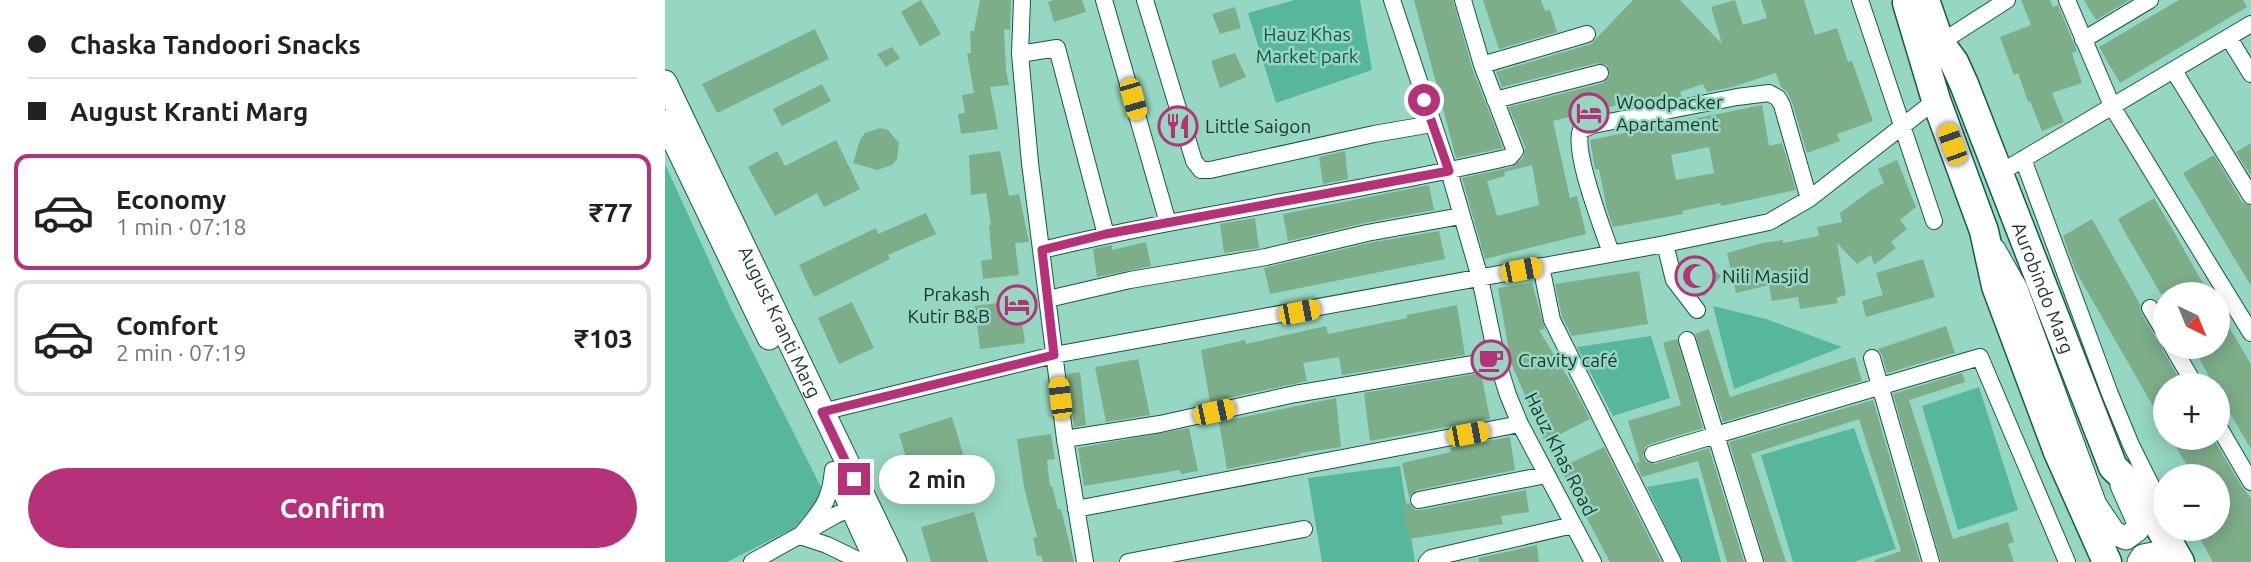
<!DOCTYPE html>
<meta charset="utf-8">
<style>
body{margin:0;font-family:Ubuntu,sans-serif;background:#f2f2f2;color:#222;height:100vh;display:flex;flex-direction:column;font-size:26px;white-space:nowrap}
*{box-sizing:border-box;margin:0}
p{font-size:23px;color:#767676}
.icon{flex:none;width:38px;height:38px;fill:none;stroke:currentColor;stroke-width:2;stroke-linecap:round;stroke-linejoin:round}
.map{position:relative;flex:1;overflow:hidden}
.drawer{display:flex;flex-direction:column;background:#fff;width:665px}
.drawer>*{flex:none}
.guide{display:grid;align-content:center;height:154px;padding:0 28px;background:#fff}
.needle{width:46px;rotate:137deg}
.buttons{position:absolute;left:1488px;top:282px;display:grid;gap:14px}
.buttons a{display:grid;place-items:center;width:77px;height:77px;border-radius:50%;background:#fff;box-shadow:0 4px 18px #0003;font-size:35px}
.end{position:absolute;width:32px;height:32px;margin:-16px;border:9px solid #b63178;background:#fff;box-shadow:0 0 0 4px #fff}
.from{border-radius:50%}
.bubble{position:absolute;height:49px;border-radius:24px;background:#fff;box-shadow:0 4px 18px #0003;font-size:23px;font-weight:700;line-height:49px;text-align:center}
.car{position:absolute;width:21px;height:42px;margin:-21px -10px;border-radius:9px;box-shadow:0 0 5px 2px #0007;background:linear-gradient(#f5c518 24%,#345 0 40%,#f5c518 0 76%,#345 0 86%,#f5c518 0)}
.guide b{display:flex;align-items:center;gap:24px;height:66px;font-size:26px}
.guide b+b{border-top:2px solid #e0e0e0}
.guide i{width:18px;height:18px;background:#222}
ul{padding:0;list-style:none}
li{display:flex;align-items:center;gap:21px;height:116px;margin:0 14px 10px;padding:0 14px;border:4px solid #e0e0e0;border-radius:14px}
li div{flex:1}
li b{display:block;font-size:26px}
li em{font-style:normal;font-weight:700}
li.current{border-color:#b63178}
li>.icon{width:63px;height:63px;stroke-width:1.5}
.cta{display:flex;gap:14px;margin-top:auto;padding:14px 28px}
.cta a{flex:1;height:80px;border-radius:42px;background:#b63178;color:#fff;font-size:28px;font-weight:700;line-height:80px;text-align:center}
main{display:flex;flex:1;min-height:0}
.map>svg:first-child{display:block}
.green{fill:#56b79c}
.building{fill:#7dae8a;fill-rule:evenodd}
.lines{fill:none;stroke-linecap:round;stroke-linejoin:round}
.street-casing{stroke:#145a49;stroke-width:18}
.secondary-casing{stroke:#145a49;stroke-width:25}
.highway-casing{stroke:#145a49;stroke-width:31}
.street{stroke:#fff;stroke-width:16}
.secondary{stroke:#fff;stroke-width:23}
.highway{stroke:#fff;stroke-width:28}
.route{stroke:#b63178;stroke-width:9}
.labels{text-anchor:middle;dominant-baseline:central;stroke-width:5;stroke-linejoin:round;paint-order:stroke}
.park-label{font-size:19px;fill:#165545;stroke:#95d7c2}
.poi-label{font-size:19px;fill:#1a352d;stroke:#95d7c2;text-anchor:start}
.street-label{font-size:19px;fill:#1a352d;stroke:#95d7c2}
</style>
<main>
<section class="drawer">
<div class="guide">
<b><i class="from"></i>Chaska Tandoori Snacks</b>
<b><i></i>August Kranti Marg</b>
</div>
<ul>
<li class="current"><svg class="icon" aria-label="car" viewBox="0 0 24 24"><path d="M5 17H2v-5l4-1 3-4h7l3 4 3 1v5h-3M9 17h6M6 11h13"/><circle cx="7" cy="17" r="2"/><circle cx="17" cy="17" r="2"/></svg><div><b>Economy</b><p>1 min · 07:18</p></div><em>₹77</em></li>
<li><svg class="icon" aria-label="car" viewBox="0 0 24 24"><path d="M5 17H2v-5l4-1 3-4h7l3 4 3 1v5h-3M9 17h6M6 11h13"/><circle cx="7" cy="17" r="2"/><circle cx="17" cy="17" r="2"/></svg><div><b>Comfort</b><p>2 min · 07:19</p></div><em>₹103</em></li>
</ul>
<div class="cta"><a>Confirm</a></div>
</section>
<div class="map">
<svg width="1586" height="562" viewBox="0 0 1586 562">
<rect width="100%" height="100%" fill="#95d7c2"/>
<path class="green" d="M630 0H695L707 70 611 103 583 13Z
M0 164 67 311 157 489 156 497 129 528 62 562H0Z
M1048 306 1101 319 1177 347 1069 389Z
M986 336 1005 398 948 416 912 347Z
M1314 387 1353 510 1293 530 1257 406Z
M1189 428 1231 549 1188 562H1128L1096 455Z
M735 466 750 562H657L643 478Z
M1033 478 1056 562H1018L982 487Z"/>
<path class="building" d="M256 0 276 34 255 46 236 12Z
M315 0H346L345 30 339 29 341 70 344 85 325 87 333 129 296 134 293 114 300 113 297 95 309 93 302 53H306L305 31H309Z
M389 0H417L421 12 389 22 383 2Z
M749 0H788L807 68 838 148 791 158Z
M818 0H876L880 11 885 10 892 32 834 49Z
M968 0H1015L1057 44 1046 7 1070 0 1078 25 1102 18 1096 0H1139L1150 35 1172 28 1183 62 1187 61 1208 121 1172 134 1175 141 1142 153 1127 102 1122 92 1116 87 1111 73 1067 87 1042 92 1038 84 1015 92 1017 97 997 101 996 96 968 101 888 121 905 198 912 196 921 234 820 259 797 178 847 167 858 158 860 147 844 107 938 83 945 75 942 65 932 63 837 87 831 72 926 44ZM867 165 874 205 832 216 822 181 840 176 839 172Z
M1356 0H1385L1388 7 1393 5 1412 51 1407 53 1417 83 1387 93 1399 122 1377 131 1365 101 1363 102 1353 73 1349 75 1335 37 1366 25Z
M1419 0H1465L1431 20Z
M1514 0H1578L1582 7 1455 83 1434 47Z
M570 7 576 28 555 34 547 14Z
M150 29 164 59 52 113 37 84Z
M227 47 235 58 221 67 212 54Z
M570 53 581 77 555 88 546 61Z
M157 84 166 101 117 126 108 109Z
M1097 105 1104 146 1117 143 1131 190 1056 206 1055 203 1017 211 1018 214 948 227 942 209 934 169H930L925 140ZM1044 147 1049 173 1011 180 1006 155Z
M215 128 223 130 234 143 232 159 227 165 212 170 188 163 195 140 200 133Z
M171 140 195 189 159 207 152 193 110 216 83 167 112 151 120 166Z
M1586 143V176L1571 152Z
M335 151 344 196 354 194 364 242 350 243 354 275 318 279 316 261 327 259 324 225H326L321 193 306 195 304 155Z
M680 151 683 179 658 184 654 157Z
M1549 155 1577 202 1586 206V286L1518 173Z
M1232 160 1251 207 1235 220 1242 229 1226 242 1231 248 1209 265 1206 255 1192 264 1172 243 1181 295 1171 298 1173 303 1135 309 1133 297 1107 301 1104 285 1071 293 1062 253 1097 243 1118 240V243L1154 236 1152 227 1177 222 1175 213 1206 190 1219 183 1213 169Z
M764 185 769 210 700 223 623 241 618 214Z
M1489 198 1509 232 1544 294H1496L1462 236 1453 219Z
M261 213 271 234 223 255 225 259 149 297 134 265 211 228 213 234Z
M590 218 594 248 559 253 555 224Z
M1427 219 1475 304 1476 313 1491 338 1497 343 1498 351 1518 385H1500V427L1410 270 1398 236Z
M774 231 780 259 605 294 599 268 704 243Z
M481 242 486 266 432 277 428 249 447 245V250Z
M1031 257 1056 276 1039 297 1029 288 1018 273Z
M1258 259 1270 297 1201 317 1197 301 1218 295 1211 273Z
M974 271 983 324 907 336 897 317 890 284Z
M867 283 880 329 874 330 908 386 925 419 880 442 846 363 833 288Z
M354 300 360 343 315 349 310 306Z
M187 302 209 348 174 364 153 318Z
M792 305 800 355 677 375 674 357 638 363 642 381 545 402 536 350 580 340 581 344 661 326 663 334 742 318V315Z
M1552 307 1586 364V449L1552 391V385H1549L1527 346H1552Z
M1281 326 1290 353 1222 373 1217 355 1213 349Z
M1044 329 1065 397 1190 357 1197 381 1058 422 1030 334Z
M1012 339 1038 428 985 444 980 447 978 456 981 462 990 464 1044 448 1079 562H1062L1033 461 977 477 972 466 971 463 975 462 963 421 1016 405 998 343Z
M473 359 485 415 441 422 430 367Z
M415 372 421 425 409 427 402 374Z
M816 373 825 419 705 441 699 393Z
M1297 373 1300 382 1244 400 1288 539 1343 522 1349 542 1343 544 1349 562H1276L1228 394Z
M671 398 676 447 635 453V455L562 469 554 422Z
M1208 400 1255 562H1210V560L1236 551 1194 419 1086 454 1121 562H1100L1064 442Z
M287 417 308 487 255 504 234 434Z
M524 428 533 471 516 474 515 470 419 486 413 448Z
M386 434 390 459 382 460 385 486H387L393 509H396L409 562H378L376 555 372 556 368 538 372 537 359 487 352 439Z
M845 437 850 470 752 490 744 497 737 463 786 452 785 448Z
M1506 438H1548L1577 487 1586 498V562H1548L1529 528H1552V476H1528Z
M939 447 996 562H945L895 468Z
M861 490 864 512 836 516 838 524 744 539 738 504 744 503 750 510H756Z
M309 512 323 562H266L256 527Z
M872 545 874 562H814V558Z"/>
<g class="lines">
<g class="street-casing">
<path id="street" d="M357 0 355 54 365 163 400 439 420 562
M439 0 503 223
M480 0 529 161 536 170H545L709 134 767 124
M727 0 784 171 815 278 832 360 843 395 855 424 928 562
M1195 0 1269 221
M1402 0 1448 108 1586 333
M1564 38 1586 74
M1418 40 1485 0
M1275 43 1342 0
M355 54 392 48 441 235
M817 65 922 34
M1509 71 1586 196
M830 100 935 73
M1358 159 1445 394 1466 445 1494 501
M1333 174 1586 24
M1000 244 1009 280 1032 310
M377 250C531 213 690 193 845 157L850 151 817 65 798 0
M946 253C938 229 907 151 916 130L928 125 1072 97 1104 93 1113 98 1117 105 1144 199
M876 266 887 320 1008 562
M383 299 465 280 601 257 702 233 796 216
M1485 308 1500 333
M1507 346 1530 385
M1207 358 1266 562
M157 412 389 355 1000 244 1104 222 1144 199 1271 100
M1552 424 1586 482
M400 439 495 424 630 394 832 360
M988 454 1051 435 1022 340
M168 470C165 504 155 511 135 536L162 545 197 562
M754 500 881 475
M411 509 855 424
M87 562 171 515 195 504
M463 562 639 529
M762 562 766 558 908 525
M1090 562 1051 435 1315 357 1402 562"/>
</g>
<g class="secondary-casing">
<g id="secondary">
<path id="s1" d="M0 82 230 562"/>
<path d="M0 122 104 338"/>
<path d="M1329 250 1351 289 1430 505 1449 533 1461 538 1472 530 1473 521 1457 485"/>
<path d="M181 495 212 562"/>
<path d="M1474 562 1478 556 1488 554 1499 562"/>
</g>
</g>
<g class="highway-casing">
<g id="highway">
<path id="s2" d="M1260 0 1275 43 1289 62 1299 84 1448 467 1474 492 1515 562"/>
<path d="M1242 3 1271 100 1319 231 1331 286 1393 452 1442 562"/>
</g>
</g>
<use href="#street" class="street"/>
<use href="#secondary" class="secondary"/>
<use href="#highway" class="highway"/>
</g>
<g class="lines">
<path class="route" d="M189 479 157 412 389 355 377 250 441 234 784 171 759 100"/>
</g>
<defs>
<g id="hotel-ring" transform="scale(2.0125)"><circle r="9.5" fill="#95d7c2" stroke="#b63178" stroke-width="1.5"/><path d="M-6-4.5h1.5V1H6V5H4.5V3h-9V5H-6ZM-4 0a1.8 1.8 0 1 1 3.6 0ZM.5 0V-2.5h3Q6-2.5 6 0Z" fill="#b63178"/></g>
<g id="restaurant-ring" transform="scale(2.0125)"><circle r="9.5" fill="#95d7c2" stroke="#b63178" stroke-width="1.5"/><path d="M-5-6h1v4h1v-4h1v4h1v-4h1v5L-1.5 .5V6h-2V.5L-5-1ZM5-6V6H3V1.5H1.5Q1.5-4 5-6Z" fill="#b63178"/></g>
<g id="mosque-ring" transform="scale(2.0125)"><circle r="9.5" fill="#95d7c2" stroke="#b63178" stroke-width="1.5"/><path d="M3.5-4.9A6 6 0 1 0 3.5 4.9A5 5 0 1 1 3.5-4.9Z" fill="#b63178"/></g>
<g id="cafe-ring" transform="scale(2.0125)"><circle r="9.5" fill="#95d7c2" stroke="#b63178" stroke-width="1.5"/><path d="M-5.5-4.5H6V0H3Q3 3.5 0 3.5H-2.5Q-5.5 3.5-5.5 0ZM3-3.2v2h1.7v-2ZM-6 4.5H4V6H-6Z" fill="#b63178"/></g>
</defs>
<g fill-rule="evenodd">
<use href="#hotel-ring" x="924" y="113"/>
<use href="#restaurant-ring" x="513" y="126"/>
<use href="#mosque-ring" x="1030" y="276"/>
<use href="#hotel-ring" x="352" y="305"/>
<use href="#cafe-ring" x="826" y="360"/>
</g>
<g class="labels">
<g class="park-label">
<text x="642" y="34">Hauz Khas<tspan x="642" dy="22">Market park</tspan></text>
</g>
<g class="poi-label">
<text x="951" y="102">Woodpacker<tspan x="951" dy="22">Apartament</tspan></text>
<text x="540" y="126">Little Saigon</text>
<text x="1057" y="276">Nili Masjid</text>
<text x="325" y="294" text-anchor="end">Prakash<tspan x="325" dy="22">Kutir B&amp;B</tspan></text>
<text x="853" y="360">Cravity café</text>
</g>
<g class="street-label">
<text stroke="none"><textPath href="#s2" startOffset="312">Aurobindo Marg</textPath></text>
<text stroke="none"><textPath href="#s1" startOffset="266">August Kranti Marg</textPath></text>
<text transform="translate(896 454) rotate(63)">Hauz Khas Road</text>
</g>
</g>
</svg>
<div class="buttons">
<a><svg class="needle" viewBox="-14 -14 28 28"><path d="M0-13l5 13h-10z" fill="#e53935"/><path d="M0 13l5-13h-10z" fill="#767676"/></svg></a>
<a>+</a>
<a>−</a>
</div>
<i class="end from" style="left:759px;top:100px"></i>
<i class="end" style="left:189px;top:479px"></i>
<div class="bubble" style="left:214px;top:455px;width:116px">2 min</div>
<i class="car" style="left:468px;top:99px;rotate:164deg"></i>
<i class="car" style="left:1287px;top:144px;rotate:340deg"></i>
<i class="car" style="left:856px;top:270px;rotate:79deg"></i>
<i class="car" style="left:634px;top:312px;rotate:79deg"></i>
<i class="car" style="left:395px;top:398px;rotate:353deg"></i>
<i class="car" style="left:549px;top:412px;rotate:78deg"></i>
<i class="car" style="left:803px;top:434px;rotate:79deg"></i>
</div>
</main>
